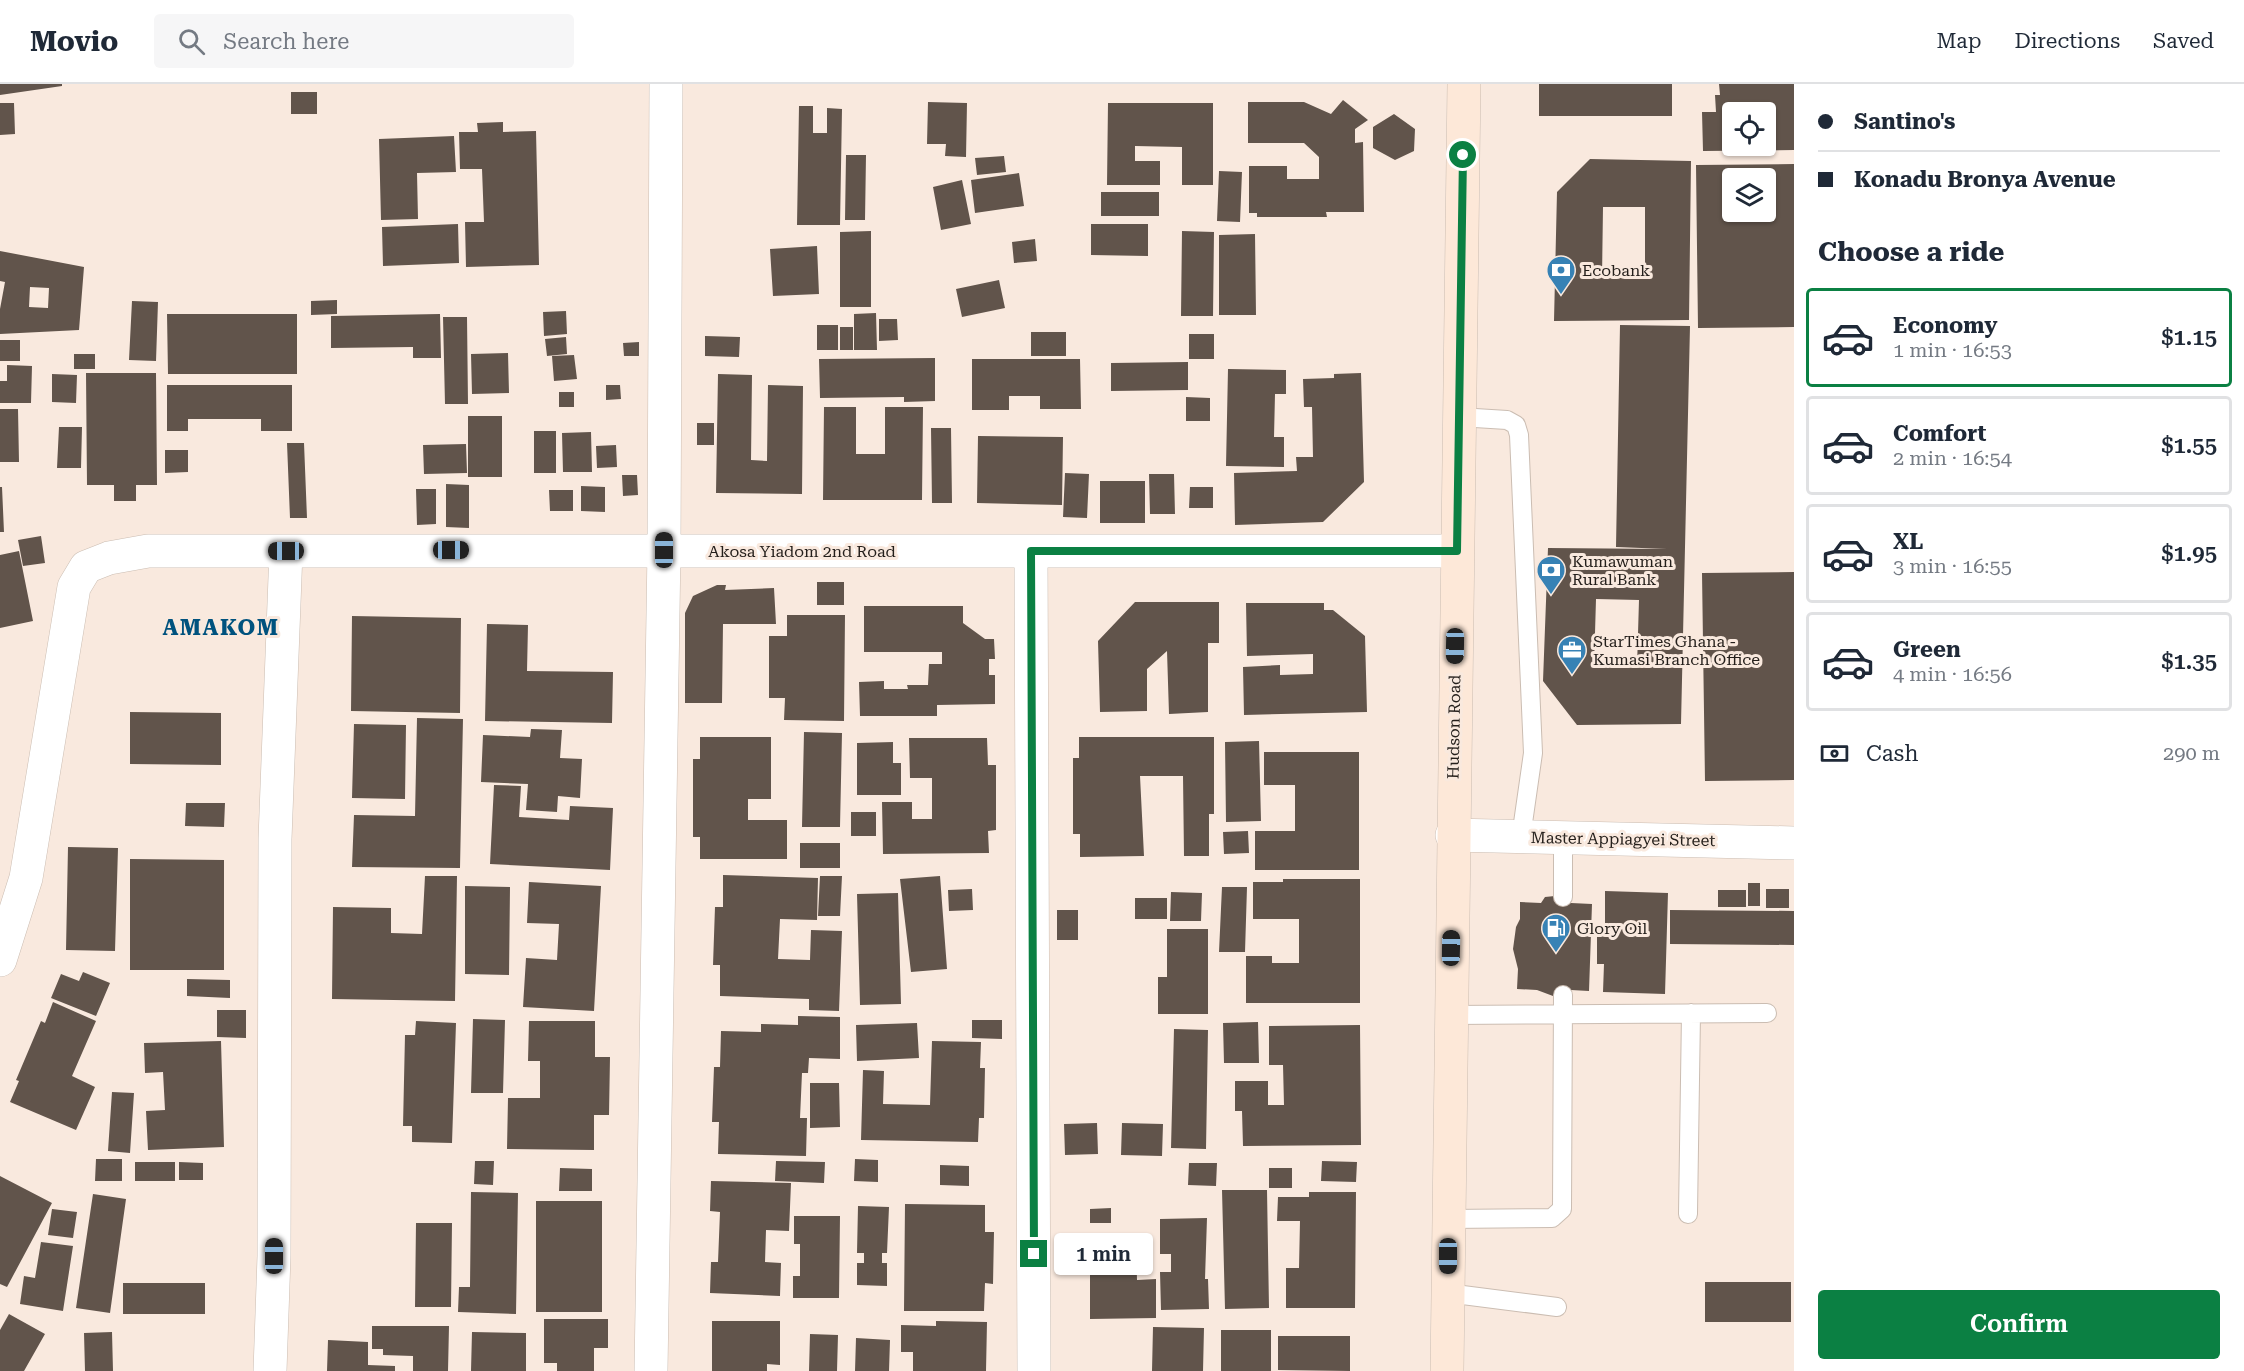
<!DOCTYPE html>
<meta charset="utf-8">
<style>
body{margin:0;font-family:"Roboto Serif",serif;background:#f6f6f7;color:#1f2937;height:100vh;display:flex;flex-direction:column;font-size:22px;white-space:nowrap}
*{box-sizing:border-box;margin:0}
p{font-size:20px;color:#747a83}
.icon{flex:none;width:33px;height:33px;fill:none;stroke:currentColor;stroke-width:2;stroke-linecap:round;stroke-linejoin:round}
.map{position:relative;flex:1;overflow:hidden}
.details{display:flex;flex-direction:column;background:#fff;width:450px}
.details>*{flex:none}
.guide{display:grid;align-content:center;height:132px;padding:0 24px;background:#fff}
.buttons{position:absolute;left:1722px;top:18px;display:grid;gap:12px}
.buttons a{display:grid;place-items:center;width:54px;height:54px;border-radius:6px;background:#fff;box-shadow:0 2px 4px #0004;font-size:30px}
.end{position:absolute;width:27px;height:27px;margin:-14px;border:8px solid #0b8043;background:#fff;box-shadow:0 0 0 3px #fff}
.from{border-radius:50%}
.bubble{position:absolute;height:42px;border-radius:6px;background:#fff;box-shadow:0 2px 4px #0004;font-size:20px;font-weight:600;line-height:42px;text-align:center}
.car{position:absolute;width:18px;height:36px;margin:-18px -9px;border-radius:8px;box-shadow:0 0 4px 2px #0007;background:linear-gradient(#222 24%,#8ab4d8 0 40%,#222 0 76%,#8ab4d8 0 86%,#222 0)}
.guide b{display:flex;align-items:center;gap:21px;height:57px;font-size:22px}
.guide b+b{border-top:2px solid #e0e1e3}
.guide i{width:15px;height:15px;background:#1f2937}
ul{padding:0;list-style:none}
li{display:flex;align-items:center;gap:18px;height:99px;margin:0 12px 9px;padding:0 12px;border:3px solid #e0e1e3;border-radius:6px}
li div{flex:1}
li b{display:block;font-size:22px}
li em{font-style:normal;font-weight:600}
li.active{border-color:#0b8043}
li>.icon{width:54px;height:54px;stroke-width:1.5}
h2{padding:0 24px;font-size:27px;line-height:72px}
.pay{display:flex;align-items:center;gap:15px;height:66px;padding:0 24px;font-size:22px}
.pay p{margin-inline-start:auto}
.cta{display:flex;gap:12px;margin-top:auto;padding:12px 24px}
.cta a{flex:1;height:69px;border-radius:6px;background:#0b8043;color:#fff;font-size:24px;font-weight:600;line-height:69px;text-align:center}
header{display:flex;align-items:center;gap:36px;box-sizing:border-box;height:84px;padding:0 30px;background:#fff;border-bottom:2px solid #e0e1e3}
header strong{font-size:28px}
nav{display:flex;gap:33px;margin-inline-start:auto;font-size:21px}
.search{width:420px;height:54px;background:#f6f6f7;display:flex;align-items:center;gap:15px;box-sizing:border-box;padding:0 21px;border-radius:6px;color:#747a83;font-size:22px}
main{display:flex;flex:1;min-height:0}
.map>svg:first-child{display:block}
.building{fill:#61544b;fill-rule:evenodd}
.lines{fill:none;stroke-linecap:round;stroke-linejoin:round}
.lane-casing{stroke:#cbbdb2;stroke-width:20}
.street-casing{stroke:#cbbdb2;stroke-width:34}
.secondary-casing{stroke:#cbbdb2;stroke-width:34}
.lane{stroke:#fff;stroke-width:18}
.street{stroke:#fff;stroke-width:33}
.secondary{stroke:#fde8d8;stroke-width:33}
.route{stroke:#0b8043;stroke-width:8}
.labels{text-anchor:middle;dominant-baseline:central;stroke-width:6;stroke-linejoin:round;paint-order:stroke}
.poi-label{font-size:16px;fill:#241f1b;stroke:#f9e9de;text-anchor:start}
.street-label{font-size:16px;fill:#241f1b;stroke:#f9e9de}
.district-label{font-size:22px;font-weight:bold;letter-spacing:1.5px;fill:#00527e;stroke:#f9e9de}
</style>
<header>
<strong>Movio</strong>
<div class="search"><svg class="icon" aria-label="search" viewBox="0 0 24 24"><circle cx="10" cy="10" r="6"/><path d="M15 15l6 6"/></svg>Search here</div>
<nav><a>Map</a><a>Directions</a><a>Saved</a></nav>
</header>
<main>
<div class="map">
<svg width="1794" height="1287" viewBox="0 0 1794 1287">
<rect width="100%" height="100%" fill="#f9e9de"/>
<path class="building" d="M0 0H62V2L0 11Z
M1539 0H1672V32H1539Z
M1719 0H1794V66L1703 67 1702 28H1716L1715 11H1720ZM1732 28H1766V62H1732Z
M291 8H317V30H291Z
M1343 16 1368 36 1355 45V59L1363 58 1364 128H1326L1327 133H1257V129H1249V82H1287V95H1319V73L1304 59H1248V18H1304L1331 30Z
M928 18 967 19 966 73 945 72 946 60H927Z
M0 19H14L15 50 0 51Z
M1108 19H1213V101H1182V63L1135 62V77H1160V101H1107Z
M799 22H813V49H827V24L842 25 840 141H797Z
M1394 30 1415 45 1414 67 1395 76 1373 64V43Z
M503 38V48L536 47 539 181 466 183 465 138H484L482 85H460L459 48H478L477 39Z
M454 52 456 88 417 89 418 135 381 136 379 55Z
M846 71H866L865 136H845Z
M1004 72 1006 88 977 91 975 74Z
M1590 75 1691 77 1689 236 1554 237 1557 108ZM1603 123H1645V194H1602Z
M1794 80V243L1698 244 1696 81ZM1732 94H1766V128H1732Z
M1219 87 1242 88 1240 138 1217 137Z
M1019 89 1024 122 975 129 971 96Z
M962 96 971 140 941 146 933 103Z
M1101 108H1159V132H1101Z
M458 140 459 179 383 182 382 143Z
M1091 140H1148V172L1091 171Z
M871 147V223H840V148Z
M1182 147 1214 148 1213 232H1181Z
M1255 150 1256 231H1219V151Z
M1035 155 1037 177 1014 179 1012 158Z
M817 162 819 210 773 212 770 165Z
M0 167 84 183 79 246 0 250V225L5 198 0 197ZM30 203 49 204 48 224 29 223Z
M999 196 1005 224 962 233 956 205Z
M337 216V230L311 231V217Z
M132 217 158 218 156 277 129 276Z
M566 227 567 250 544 252 543 228Z
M876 229 877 266H854V230Z
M167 230H297V290H168Z
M440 230 441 274H413V263L331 264V232Z
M443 233H467L468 320H445Z
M879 235H897L898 256 879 257Z
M817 241H838V266H817Z
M1620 241 1690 242 1681 640 1577 641 1543 597 1548 464 1667 465 1616 463ZM1596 515 1639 516 1637 583H1594Z
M840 243H853V266H840Z
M1031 248H1066V272H1031Z
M1189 250H1214V275H1189Z
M705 252 740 253 739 273 705 272Z
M566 253 567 270 547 272 545 255Z
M0 256H20V277H0Z
M639 258V272H624L623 259Z
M508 269 509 309 472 310 471 270Z
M74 270H95V285H74Z
M574 271 577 295 554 297 552 272Z
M935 274V317L904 318V313L820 314 819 275Z
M972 275H1080L1081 325H1040V312H1009V326H972Z
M1188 278V306L1111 307V279Z
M7 281 32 282 31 319H0V297H7Z
M1228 285 1286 286V310H1275L1274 353H1284V383L1226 382Z
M86 289H156L157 401H136V417H114V401H87Z
M1361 289 1364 398 1323 438 1235 441 1234 389 1297 387 1296 373H1313L1312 323H1304L1303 295 1334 294V290Z
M52 290 77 291 76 319 52 318Z
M718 290 752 291 751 376 767 377 768 301 803 302 802 410 716 409Z
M167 301H292V347H261V335H188V347H167Z
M606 301H620L621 315 606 316Z
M559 308H574V323H559Z
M1186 313 1210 314V337H1186Z
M824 323H856V370H885V323H923L922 416H823Z
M0 325H18L19 378H0Z
M468 332H502V393H468Z
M697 339H714V361H697Z
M59 343H82L81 384H57Z
M931 344H951L952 419H932Z
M534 347H556V389H534Z
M591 348 592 388H563L562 349Z
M978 352 1063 353 1062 421 977 419Z
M287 359H304L307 434H290Z
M466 360 467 389 424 390 423 361Z
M616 361 617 383 597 384 596 362Z
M165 366H188V388L165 389Z
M1065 389 1089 390 1087 434 1063 433Z
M1149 390H1174L1175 430H1150Z
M622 391H637L638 411 623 412Z
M1100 397H1145V439H1100Z
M446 400 469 401V444L446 443Z
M581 402 605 403V428L581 427Z
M0 403H2L4 448H0Z
M1190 403H1213V424H1189Z
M416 405H436V440L417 441Z
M549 406H573V427H550Z
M41 452 45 479 23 482 18 456Z
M19 467 33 537 0 544V471Z
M1794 488V696L1705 697 1702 489Z
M817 498H844V521H817Z
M717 501H726L725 506 774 504 776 540H723L722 619H685V529L693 512Z
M1135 518H1219V559H1208V628L1169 630 1167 567 1147 585V627L1100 628 1098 557Z
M1246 519H1324V526H1333L1365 552 1367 628 1244 631 1243 583 1280 581V591L1313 590V570L1247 572Z
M864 522H963V539L985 555H994L995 575H989V591H995V620L937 621V632H860L859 598 884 597V605H908L907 601H928L929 580H942V568H864Z
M787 531H845L844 637 784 636 785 614H769V552H787Z
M352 532 461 534 460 629 351 627Z
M487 540 528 541 527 587 613 588 612 639 485 637Z
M130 628 221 629V681L130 680Z
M417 634 463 635 460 784 352 783 354 731 415 732Z
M354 640 406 641 405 715 352 714Z
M531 645 562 646 560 674 582 675 580 714 558 712 557 728 526 726 528 700 481 698 483 651 530 653Z
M804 648 842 649 840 743H802Z
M700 653H771V715H748V736H787V775H700V753H693V675H700Z
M1079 653H1214V730H1209V772H1184L1183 692H1140L1144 772 1080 773V750H1073V674H1079Z
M909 654H987L988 681H996V746L988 747 989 769 883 770 882 718H912V735H932V694H910Z
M1259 657 1261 737 1226 738 1225 658Z
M893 658V679H901V711H857V659Z
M1264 668H1359V786H1255V747H1295V701H1264Z
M494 701 521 702 519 733 569 736 570 722 613 724 610 786 490 780Z
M186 719H225L224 743 185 742Z
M851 728H876V752H851Z
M1248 747 1249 769 1224 770 1223 748Z
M800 759H840V784H800Z
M68 763 118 764 115 867 66 866Z
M130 775 224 776V886H130Z
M723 791 818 794 817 836 780 835 778 875 810 876 811 846 842 847 839 927 809 926V915L720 912V881H713L715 823H723Z
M425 792H457L455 917 332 915 333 823 391 824V849L422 850Z
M820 792H842L840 832H818Z
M940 792 947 885 911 888 900 795Z
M1283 795H1360V919H1246V872H1272V879H1299V835H1253V798H1283Z
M529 798 601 802 594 927 523 923 526 874 557 876 559 840 527 839Z
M1748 799H1760V822H1748Z
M465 802 510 803 509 891 465 890Z
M1222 803H1247L1245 868H1219Z
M972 805 973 826 949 827 948 806Z
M1766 805H1789V824H1766Z
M1718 806H1746V823H1718Z
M1605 807 1668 809 1665 910 1603 908 1604 880H1597V843H1605Z
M1171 808 1202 809 1201 837H1170Z
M898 809 901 920 860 921 857 810Z
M1555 812 1571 819 1592 820 1589 907 1571 906 1553 912 1537 906 1517 905 1518 885 1513 865 1516 843 1520 835V818L1541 819 1545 813Z
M1135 814H1167V835H1135Z
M1057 826H1078V856H1057Z
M1670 826 1794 827V861L1670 860Z
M1167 845H1208V930H1158V893H1167Z
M83 888 110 899 96 932 51 914 61 890 79 897Z
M187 895 230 896V914L187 912Z
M53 918 96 937 72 992 95 1003 76 1046 10 1018 19 997 16 996 41 937 45 939Z
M217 926H246V954L217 953Z
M798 932 840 933V975L809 974 808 989H802L800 1034H807L806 1072 718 1070 719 1038H712L714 983H720L721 947 761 948V940L798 941Z
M473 935 505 936 503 1009H471Z
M972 936H1002V955L972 954Z
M416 937 456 939 452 1059 412 1058V1042H403L405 951H415Z
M529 937H595V973H610L609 1031H594V1066L507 1065 508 1014H540V977H528Z
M1258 938 1259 979H1224L1223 939Z
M917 939 919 974 857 977 856 941Z
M1360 941 1361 1061 1243 1062 1242 1027H1235V997H1268V1021H1284L1283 981H1269V942Z
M1174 945 1208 946 1206 1065 1171 1064Z
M221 957 224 1063 148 1066 146 1027 165 1026 163 988 145 989 144 959Z
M932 957 981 958 980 984H985L984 1034H979L978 1058 861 1056 863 986 884 987 883 1020 930 1021Z
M810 999H839L840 1043 810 1044Z
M112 1008 134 1009 130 1069 108 1067Z
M1097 1039 1098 1070 1065 1071 1064 1040Z
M1122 1039 1163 1040 1162 1072 1121 1071Z
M96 1075H122V1097H95Z
M855 1075 878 1076V1098L854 1097Z
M475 1077H494L493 1101 474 1100Z
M776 1077 825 1078 824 1099 775 1097Z
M1322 1077 1357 1078 1356 1098 1321 1097Z
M135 1078H175V1097H135Z
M179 1078 203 1079V1096H179Z
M1189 1079H1217L1216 1102 1188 1101Z
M940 1081 969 1082V1102L940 1101Z
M560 1084 592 1085V1107H559Z
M1269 1084H1292V1104H1269Z
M0 1092 52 1119 7 1203 0 1200Z
M711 1097 791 1099 789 1147 766 1146 765 1178 781 1179 780 1212 710 1209 711 1178H718L720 1128 710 1127Z
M1222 1106H1267L1269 1224 1225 1225Z
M471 1108 518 1109 516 1230 458 1228 459 1203H470Z
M1309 1108H1356L1355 1224H1286V1184H1299L1300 1137H1277L1278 1113H1309Z
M93 1110 126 1115 110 1229 76 1224Z
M536 1117H602V1228H536Z
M905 1120 985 1121V1148H994L993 1200 985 1199 984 1227H904Z
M858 1122 889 1123 887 1169H882V1179H887V1202L857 1201V1179H864V1169H857Z
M1111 1124V1139H1090V1125Z
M52 1125 77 1128 73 1154 48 1151Z
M794 1132H840L839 1214H793V1192H800V1160H794Z
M1207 1134 1205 1195H1208L1209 1225 1161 1226 1160 1188H1171V1170H1160V1135Z
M416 1139H452L451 1223H415Z
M41 1158 73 1162 63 1227 20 1220 24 1192 35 1194Z
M1136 1158 1137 1196 1156 1195V1234L1090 1235V1159Z
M1705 1198H1791V1238H1705Z
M123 1199H205V1230H123Z
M9 1230 45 1250 24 1287H0V1246Z
M544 1235H608V1264H594V1287H557V1279H544Z
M712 1237H780V1281L767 1280V1287H712Z
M936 1237 987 1238 986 1287H913V1268H901V1241L936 1242Z
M372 1242H449L448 1287H413V1272L383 1271V1265H372Z
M1153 1243 1204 1244 1203 1287H1152Z
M1221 1246H1271V1287H1221Z
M112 1248 113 1287H85L84 1249Z
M472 1248 526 1249V1287H471Z
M810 1250 838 1251 837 1287H809Z
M1278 1252H1350V1287L1278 1286Z
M856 1254 890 1256 889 1287H855Z
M328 1256 368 1258V1281L395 1282V1287H327Z"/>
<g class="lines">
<g class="lane-casing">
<path id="lane" d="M1459 333 1507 336 1516 341 1519 351 1533 669 1521 753
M1563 813V754
M1450 931 1767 929
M1688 1130 1691 929
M1448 1135 1552 1134 1562 1125 1563 911
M1447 1209 1557 1223"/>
</g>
<g class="street-casing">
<path id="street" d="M1031 467 1034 1287
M1452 751 1794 759
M0 876 26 794 74 503 86 483 109 474 148 467H1457
M270 1287 274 1172 275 755 286 467
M651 1287 664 466 666 0"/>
</g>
<g class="secondary-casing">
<path id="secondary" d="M1447 1287 1464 0"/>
</g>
<use href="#lane" class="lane"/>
<use href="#street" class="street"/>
<use href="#secondary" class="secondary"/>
</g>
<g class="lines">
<path class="route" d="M1034 1170 1031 467H1457L1463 71"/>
</g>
<defs>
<g id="bank-pin" transform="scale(1.5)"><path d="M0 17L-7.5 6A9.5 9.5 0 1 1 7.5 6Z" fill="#3782b5" stroke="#f9e9de"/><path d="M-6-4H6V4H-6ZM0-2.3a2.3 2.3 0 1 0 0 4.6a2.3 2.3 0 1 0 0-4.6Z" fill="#fff"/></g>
<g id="office-pin" transform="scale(1.5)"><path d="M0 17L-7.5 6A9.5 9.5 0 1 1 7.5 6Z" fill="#3782b5" stroke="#f9e9de"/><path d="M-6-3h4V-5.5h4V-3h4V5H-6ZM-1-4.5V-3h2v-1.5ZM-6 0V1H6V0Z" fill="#fff"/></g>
<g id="fuel-pin" transform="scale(1.5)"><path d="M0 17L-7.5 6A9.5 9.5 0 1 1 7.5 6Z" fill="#3782b5" stroke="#f9e9de"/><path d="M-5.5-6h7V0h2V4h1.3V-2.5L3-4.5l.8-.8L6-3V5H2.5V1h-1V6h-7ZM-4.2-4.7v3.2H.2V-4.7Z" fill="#fff"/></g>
</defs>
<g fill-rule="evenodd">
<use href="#bank-pin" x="1561" y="186"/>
<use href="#bank-pin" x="1551" y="486"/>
<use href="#office-pin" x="1572" y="566"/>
<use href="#fuel-pin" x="1556" y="844"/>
</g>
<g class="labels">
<g class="poi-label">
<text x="1582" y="186">Ecobank</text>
<text x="1572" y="477">Kumawuman<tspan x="1572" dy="18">Rural Bank</tspan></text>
<text x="1593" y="557">StarTimes Ghana -<tspan x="1593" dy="18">Kumasi Branch Office</tspan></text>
<text x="1577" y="844">Glory Oil</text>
</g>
<g class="street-label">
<text x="802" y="467">Akosa Yiadom 2nd Road</text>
<text transform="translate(1454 643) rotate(-89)">Hudson Road</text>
<text transform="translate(1623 755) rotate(1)">Master Appiagyei Street</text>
</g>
<g class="district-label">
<text x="221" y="543">AMAKOM</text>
</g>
</g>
</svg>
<div class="buttons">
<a><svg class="icon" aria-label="locate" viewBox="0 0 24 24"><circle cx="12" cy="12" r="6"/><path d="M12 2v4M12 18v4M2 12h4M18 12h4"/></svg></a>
<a><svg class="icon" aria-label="layers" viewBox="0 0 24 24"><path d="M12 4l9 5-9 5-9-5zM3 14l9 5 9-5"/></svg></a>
</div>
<i class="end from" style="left:1463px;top:71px"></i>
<i class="end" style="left:1034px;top:1170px"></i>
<div class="bubble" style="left:1054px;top:1149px;width:99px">1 min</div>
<i class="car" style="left:451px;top:466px;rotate:90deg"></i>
<i class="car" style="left:664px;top:466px;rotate:0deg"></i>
<i class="car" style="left:286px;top:467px;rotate:270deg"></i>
<i class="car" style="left:1455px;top:562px;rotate:181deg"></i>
<i class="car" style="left:1451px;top:864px;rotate:1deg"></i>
<i class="car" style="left:274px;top:1172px;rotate:0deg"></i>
<i class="car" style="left:1448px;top:1172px;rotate:180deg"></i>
</div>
<section class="details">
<div class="guide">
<b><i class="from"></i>Santino's</b>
<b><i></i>Konadu Bronya Avenue</b>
</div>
<h2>Choose a ride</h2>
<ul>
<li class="active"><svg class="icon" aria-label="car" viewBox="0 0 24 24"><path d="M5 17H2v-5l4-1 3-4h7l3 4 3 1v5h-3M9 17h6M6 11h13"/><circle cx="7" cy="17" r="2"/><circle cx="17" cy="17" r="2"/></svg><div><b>Economy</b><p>1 min · 16:53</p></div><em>$1.15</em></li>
<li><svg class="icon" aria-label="car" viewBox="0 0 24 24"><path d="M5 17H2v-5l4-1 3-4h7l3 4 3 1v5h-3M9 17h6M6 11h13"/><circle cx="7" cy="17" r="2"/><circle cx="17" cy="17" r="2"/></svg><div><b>Comfort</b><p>2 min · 16:54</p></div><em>$1.55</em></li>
<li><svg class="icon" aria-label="car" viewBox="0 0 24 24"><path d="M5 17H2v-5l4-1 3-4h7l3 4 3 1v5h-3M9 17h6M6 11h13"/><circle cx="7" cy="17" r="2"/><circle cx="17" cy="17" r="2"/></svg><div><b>XL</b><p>3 min · 16:55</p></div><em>$1.95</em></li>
<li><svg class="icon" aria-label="car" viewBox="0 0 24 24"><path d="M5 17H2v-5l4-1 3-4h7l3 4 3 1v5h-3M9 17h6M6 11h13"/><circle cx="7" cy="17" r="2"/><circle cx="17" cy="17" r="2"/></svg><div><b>Green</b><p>4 min · 16:56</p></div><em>$1.35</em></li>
</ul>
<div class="pay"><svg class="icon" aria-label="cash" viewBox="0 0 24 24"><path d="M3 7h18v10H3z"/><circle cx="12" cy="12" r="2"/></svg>Cash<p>290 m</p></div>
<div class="cta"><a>Confirm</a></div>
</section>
</main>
